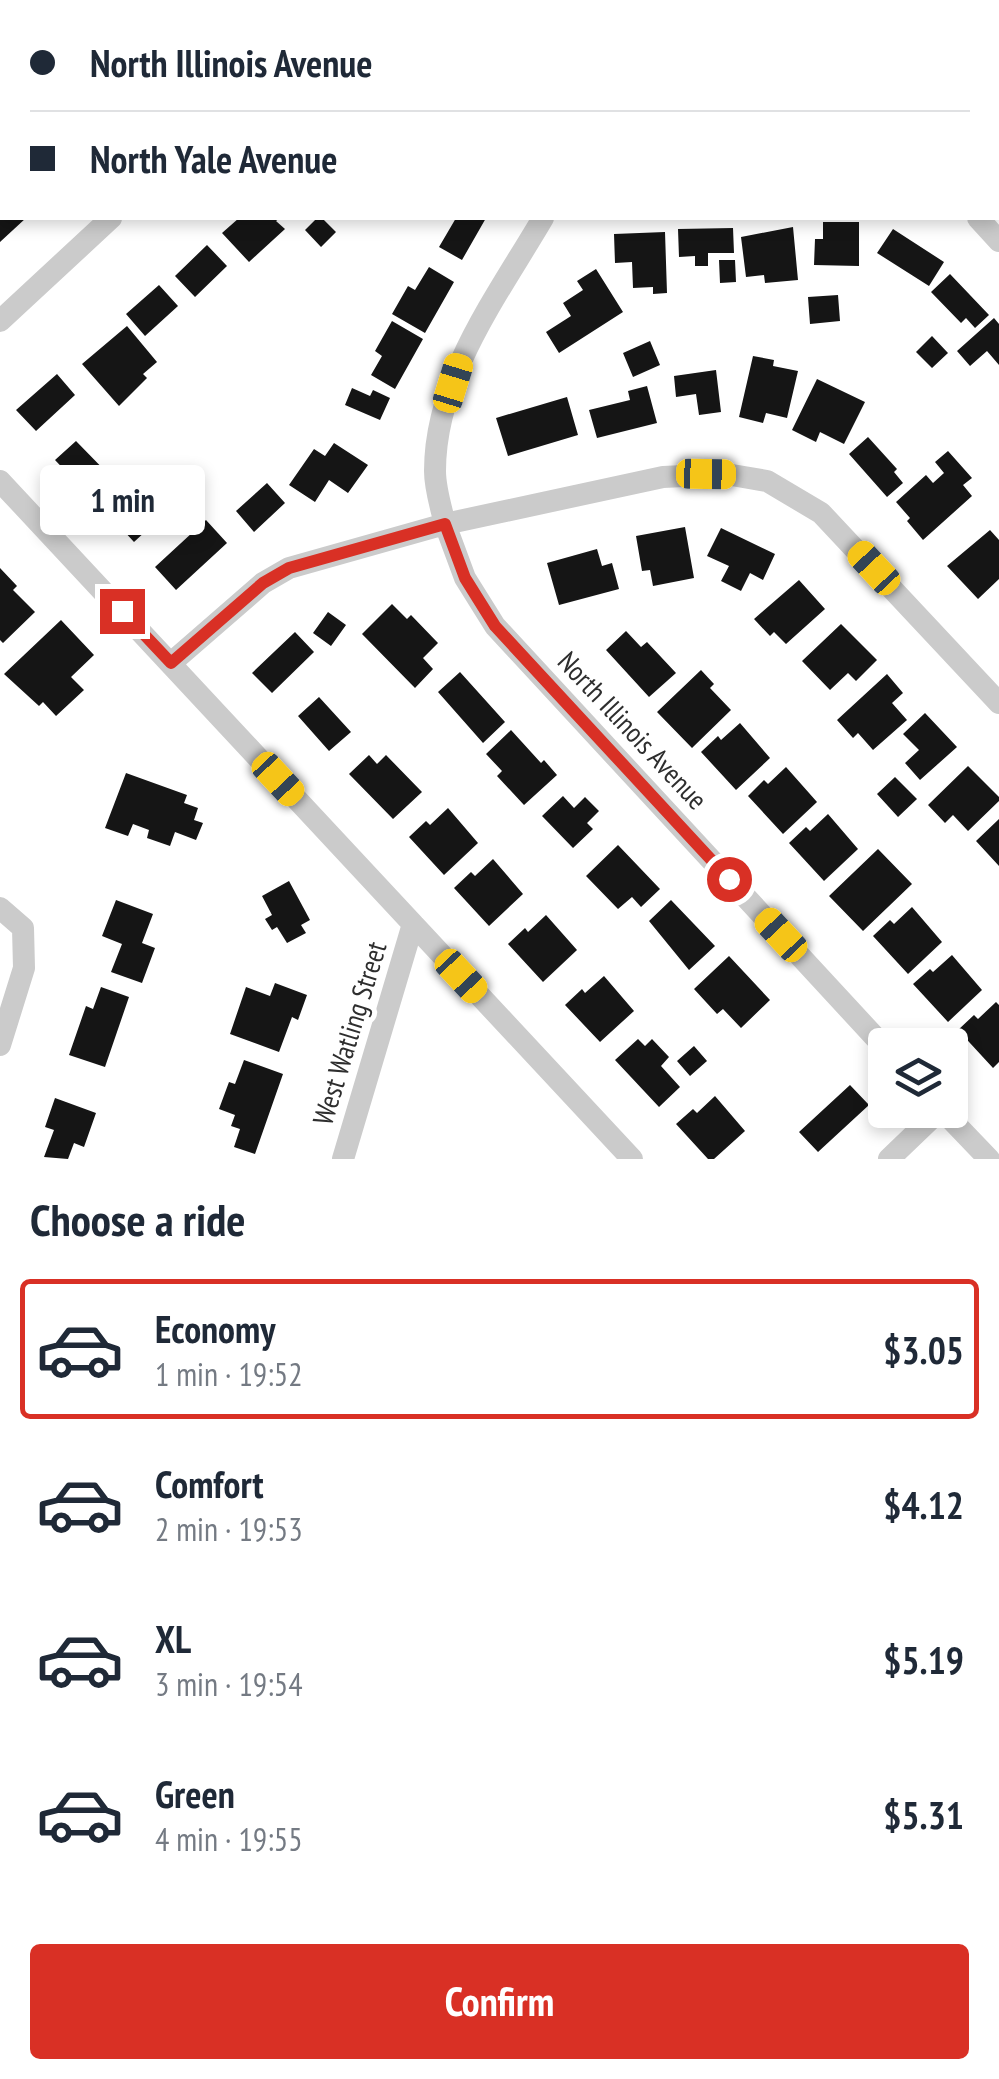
<!DOCTYPE html>
<meta charset="utf-8">
<style>
body{margin:0;font-family:"PT Sans Narrow",sans-serif;background:#f6f6f7;color:#1f2937;height:100vh;display:flex;flex-direction:column;font-size:38px;white-space:nowrap}
*{box-sizing:border-box;margin:0}
p{font-size:32px;color:#747a83}
.icon{flex:none;width:55px;height:55px;fill:none;stroke:currentColor;stroke-width:2;stroke-linecap:round;stroke-linejoin:round}
.map{position:relative;height:1159px;overflow:hidden}
.panel{display:flex;flex-direction:column;background:#fff;flex:1}
.panel>*{flex:none}
.top-card{position:absolute;left:0px;top:0px;width:1000px;height:220px;box-shadow:0 5px 15px #0003;display:grid;align-content:center;height:220px;padding:0 30px;background:#fff}
.controls{position:absolute;left:868px;top:1028px;display:grid;gap:20px}
.controls a{display:grid;place-items:center;width:100px;height:100px;border-radius:10px;background:#fff;box-shadow:0 5px 15px #0003;font-size:50px}
.end{position:absolute;width:45px;height:45px;margin:-22px;border:12px solid #d93025;background:#fff;box-shadow:0 0 0 5px #fff}
.from{border-radius:50%}
.bubble{position:absolute;height:70px;border-radius:10px;background:#fff;box-shadow:0 5px 15px #0003;font-size:32px;font-weight:800;line-height:70px;text-align:center}
.car{position:absolute;width:30px;height:60px;margin:-30px -15px;border-radius:12px;box-shadow:0 0 8px 2px #0007;background:linear-gradient(#f5c518 24%,#345 0 40%,#f5c518 0 76%,#345 0 86%,#f5c518 0)}
.top-card b{display:flex;align-items:center;gap:35px;height:95px;font-size:38px}
.top-card b+b{border-top:2px solid #e0e1e3}
.top-card i{width:25px;height:25px;background:#1f2937}
ul{padding:0;list-style:none}
li{display:flex;align-items:center;gap:30px;height:140px;margin:0 20px 15px;padding:0 10px;border:5px solid transparent;border-radius:10px}
li div{flex:1}
li b{display:block;font-size:38px}
li em{font-style:normal;font-weight:800}
li.active{border-color:#d93025}
li>.icon{width:90px;height:90px;stroke-width:1.5}
h2{padding:0 30px;font-size:45px;line-height:120px}
.action{display:flex;gap:20px;margin-top:auto;padding:20px 30px}
.action a{flex:1;height:115px;border-radius:10px;background:#d93025;color:#fff;font-size:40px;font-weight:800;line-height:115px;text-align:center}
.map>svg:first-child{display:block}
.building{fill:#151515}
.lines{fill:none;stroke-linecap:round;stroke-linejoin:round}
.minor{stroke:#cbcbcb;stroke-width:22}
.route{stroke:#d93025;stroke-width:12}
.labels{text-anchor:middle;dominant-baseline:central;stroke-width:10;stroke-linejoin:round;paint-order:stroke}
.street-label{font-size:28px;fill:#2e2e2e;stroke:#fff}
</style>
<div class="map">
<svg width="999" height="1159" viewBox="0 0 999 1159">
<rect width="100%" height="100%" fill="#fff"/>
<path class="building" d="M0 218H26L0 242Z
M239 218H280L276 221 285 229 249 262 222 233Z
M317 218H322L336 232 321 247 305 230Z
M456 218H486L462 260 439 247Z
M823 222H859V266L814 265 815 239H823Z
M793 227 798 280 765 283 764 275 746 277 741 237Z
M733 228 734 253H708V266H695V256L679 257 678 229Z
M893 229 944 262 929 286 877 253Z
M665 232 667 293 653 294V287L633 288 632 262 615 263 614 234Z
M207 245 227 266 195 297 175 276Z
M719 260H735L736 282 720 283Z
M429 267 454 282 425 333 392 314 408 286 415 290Z
M596 269 623 312 559 353 546 332 571 316 563 303 583 290 577 281Z
M950 274 989 315 975 328 966 318 961 323 931 292Z
M159 285 178 306 145 336 126 314Z
M838 295 840 321 810 324 808 297Z
M994 318 999 324V365L987 351 970 366 957 351Z
M392 321 423 339 395 389 371 375 382 356 375 351Z
M127 326 157 362 143 374 147 378 119 406 82 364Z
M932 336 948 353 932 368 916 352Z
M650 341 660 365 633 377 623 353Z
M753 356 774 360 773 366 798 371 787 418 766 413 763 423 739 417Z
M716 370 721 412 699 415 696 394 676 397 674 376Z
M57 374 75 395 36 431 16 410Z
M817 379 865 402 844 444 820 432 816 442 792 430Z
M647 386 657 423 597 438 589 410 630 400 628 391Z
M352 388 370 396 373 390 390 398 380 420 345 405Z
M567 397 578 435 508 456 496 418Z
M868 437 897 469 894 472 903 483 887 497 849 454Z
M76 441 116 482 95 502 55 460Z
M334 443 368 465 348 493 329 480 315 502 289 485 314 449 325 456Z
M948 451 972 478 963 485 972 496 923 540 907 521 910 518 896 502 926 475 933 483 944 473 935 462Z
M139 472 172 507 134 542 101 506Z
M267 483 285 503 254 532 236 511Z
M206 520 227 543 176 590 155 567Z
M685 527 694 578 653 586 650 570 642 571 636 536Z
M721 528 775 554 763 580 750 573 741 591 721 581 729 566 707 556Z
M990 530 999 540V579L978 599 947 566Z
M597 549 602 566 612 563 619 589 559 605 547 563Z
M0 568 17 586 13 590 35 612 3 643 0 640Z
M799 580 825 609 786 644 774 632 770 636 754 619Z
M392 604 407 619 411 615 438 643 423 658 433 669 415 688 362 634Z
M328 612 346 625 331 646 313 633Z
M61 620 94 655 71 677 84 690 56 716 43 702 39 706 4 674Z
M841 624 877 660 856 681 848 673 830 690 802 661Z
M626 631 641 647 647 642 676 673 649 697 606 650Z
M295 632 314 652 272 693 252 673Z
M701 670 714 684 710 688 731 710 692 748 657 712Z
M460 672 505 722 483 743 438 692Z
M887 674 903 693 892 703 907 720 873 750 858 733 853 738 837 720Z
M319 697 351 732 329 751 298 716Z
M925 713 957 747 920 780 905 763 919 750 903 734Z
M740 723 770 758 736 790 701 752 718 736 721 740Z
M511 730 541 763 544 760 557 775 524 805 497 776 502 771 486 754Z
M369 755 377 764 386 755 422 792 393 819 349 774Z
M968 766 999 797V801L968 831 953 815 945 823 928 805Z
M786 767 817 802 783 834 748 796 764 780 768 784Z
M126 773 187 795 184 803 198 808 194 820 203 823 196 840 175 832 170 846 147 838 149 830 133 824 128 836 105 828Z
M895 777 917 799 898 817 877 794Z
M563 796 574 808 585 797 599 811 587 823 593 829 573 848 542 816Z
M448 808 478 843 444 875 409 837 426 821 430 825Z
M828 814 858 849 824 881 789 843 806 827 810 831Z
M999 819V866L976 841Z
M618 845 660 889 641 907 632 897 618 909 586 876Z
M878 849 912 884 863 931 829 896Z
M493 859 523 894 489 926 454 888 471 872 475 876Z
M289 881 310 920 301 925 306 933 287 943 277 927 272 930 265 919 272 915 262 896Z
M116 900 153 914 142 943 155 948 142 983 111 972 122 944 102 936Z
M671 900 715 946 689 970 649 921Z
M912 907 942 942 908 974 873 936 890 920 894 924Z
M546 915 577 950 543 982 508 944 525 928 528 932Z
M952 955 982 990 948 1022 913 984 930 969 933 972Z
M729 956 770 1000 741 1028 723 1009 717 1014 694 989Z
M604 976 634 1011 600 1042 565 1005 582 989 585 993Z
M275 983 307 995 298 1020 292 1017 279 1052 230 1034 246 987 270 996Z
M101 987 129 997 105 1067 69 1055 86 1006 93 1009Z
M996 1002 999 1005V1062L993 1068 958 1030 974 1015 978 1019Z
M638 1039 645 1046 652 1039 669 1057 661 1066 680 1087 659 1107 615 1060Z
M694 1046 707 1061 690 1076 677 1061Z
M244 1060 283 1074 255 1154 234 1147 240 1129 231 1126 235 1115 219 1109 229 1082 235 1084Z
M850 1085 869 1105 818 1152 799 1132Z
M715 1096 745 1131 714 1159H708L676 1124 693 1109 697 1113Z
M55 1098 96 1113 84 1147 74 1143 68 1159 44 1157 54 1130 45 1127Z"/>
<g class="lines">
<path class="minor" d="M367 0 369 2
M344 2 347 0
M0 52 2 55
M978 218 999 241
M0 321 111 218
M0 481 632 1159
M171 663 263 583 289 568 445 524C441 507 435 489 435 471 435 377 498 295 543 218
M0 908 23 928 24 968 0 1045
M885 1048 495 626 465 578 445 524 663 477 726 474 767 481 821 513 999 703
M942 1110 989 1159
M343 1159 413 924
M889 1159 940 1110"/>
</g>
<g class="lines">
<path class="route" d="M122 611 171 663 263 583 289 568 445 524 465 578 495 626 729 879"/>
</g>
<g class="labels">
<g class="street-label">
<text transform="translate(633 730) rotate(47)">North Illinois Avenue</text>
<text transform="translate(349 1033) rotate(-73)">West Watling Street</text>
</g>
</g>
</svg>
<div class="controls">
<a><svg class="icon" aria-label="layers" viewBox="0 0 24 24"><path d="M12 4l9 5-9 5-9-5zM3 14l9 5 9-5"/></svg></a>
</div>
<i class="end from" style="left:729px;top:879px"></i>
<i class="end" style="left:122px;top:611px"></i>
<div class="bubble" style="left:40px;top:465px;width:165px">1 min</div>
<i class="car" style="left:453px;top:383px;rotate:17deg"></i>
<i class="car" style="left:706px;top:474px;rotate:91deg"></i>
<i class="car" style="left:874px;top:568px;rotate:317deg"></i>
<i class="car" style="left:278px;top:779px;rotate:137deg"></i>
<i class="car" style="left:781px;top:935px;rotate:317deg"></i>
<i class="car" style="left:461px;top:976px;rotate:137deg"></i>
<div class="top-card">
<b><i class="from"></i>North Illinois Avenue</b>
<b><i></i>North Yale Avenue</b>
</div>
</div>
<section class="panel">
<h2>Choose a ride</h2>
<ul>
<li class="active"><svg class="icon" aria-label="car" viewBox="0 0 24 24"><path d="M5 17H2v-5l4-1 3-4h7l3 4 3 1v5h-3M9 17h6M6 11h13"/><circle cx="7" cy="17" r="2"/><circle cx="17" cy="17" r="2"/></svg><div><b>Economy</b><p>1 min · 19:52</p></div><em>$3.05</em></li>
<li><svg class="icon" aria-label="car" viewBox="0 0 24 24"><path d="M5 17H2v-5l4-1 3-4h7l3 4 3 1v5h-3M9 17h6M6 11h13"/><circle cx="7" cy="17" r="2"/><circle cx="17" cy="17" r="2"/></svg><div><b>Comfort</b><p>2 min · 19:53</p></div><em>$4.12</em></li>
<li><svg class="icon" aria-label="car" viewBox="0 0 24 24"><path d="M5 17H2v-5l4-1 3-4h7l3 4 3 1v5h-3M9 17h6M6 11h13"/><circle cx="7" cy="17" r="2"/><circle cx="17" cy="17" r="2"/></svg><div><b>XL</b><p>3 min · 19:54</p></div><em>$5.19</em></li>
<li><svg class="icon" aria-label="car" viewBox="0 0 24 24"><path d="M5 17H2v-5l4-1 3-4h7l3 4 3 1v5h-3M9 17h6M6 11h13"/><circle cx="7" cy="17" r="2"/><circle cx="17" cy="17" r="2"/></svg><div><b>Green</b><p>4 min · 19:55</p></div><em>$5.31</em></li>
</ul>
<div class="action"><a>Confirm</a></div>
</section>
